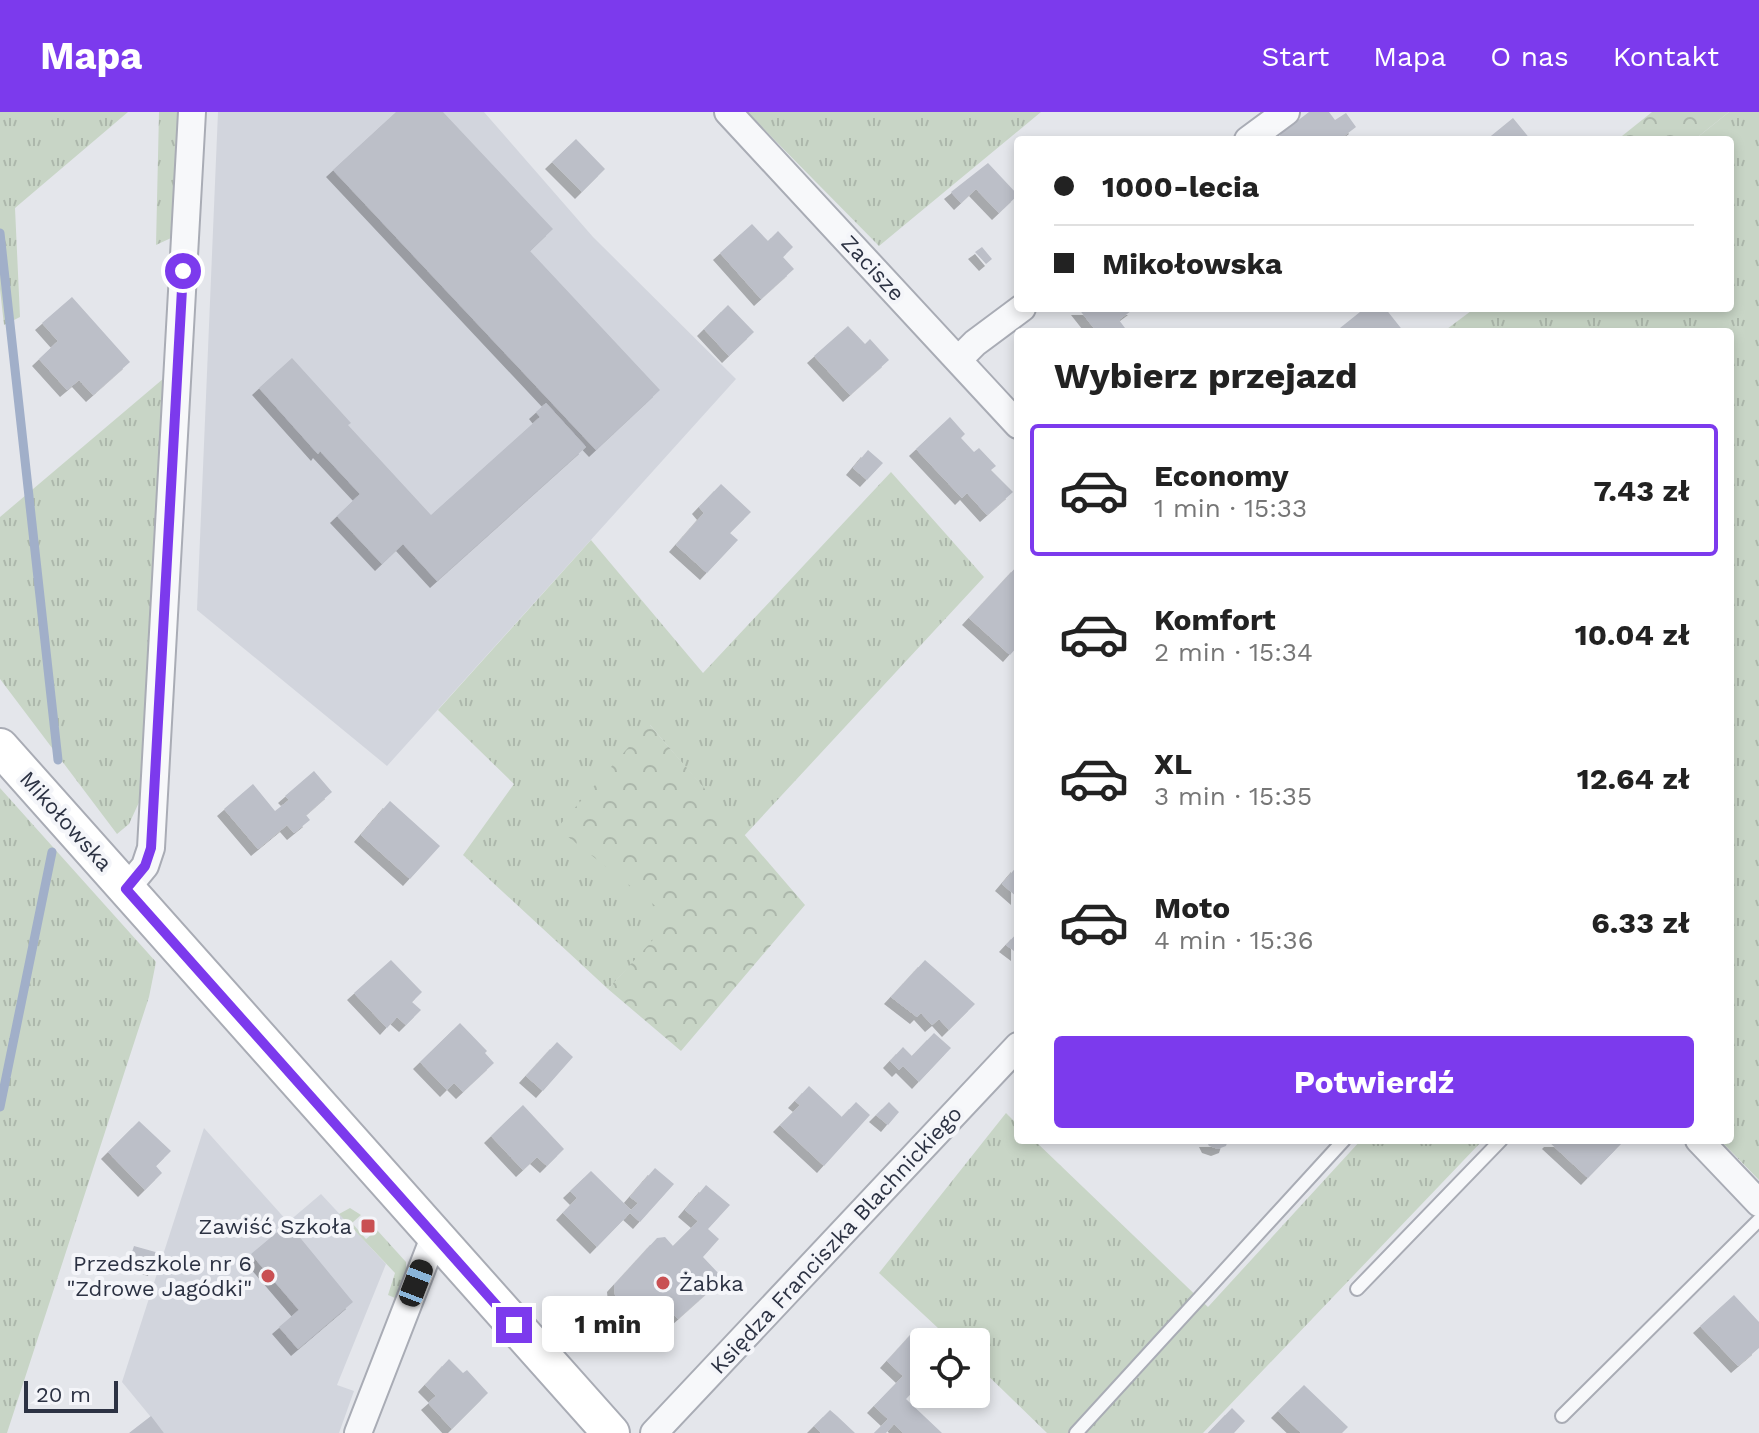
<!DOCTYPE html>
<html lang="pl">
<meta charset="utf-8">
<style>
body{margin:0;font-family:"Work Sans",sans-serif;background:#f2f2f2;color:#222;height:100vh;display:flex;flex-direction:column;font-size:30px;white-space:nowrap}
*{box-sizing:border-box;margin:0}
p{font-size:26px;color:#767676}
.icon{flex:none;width:44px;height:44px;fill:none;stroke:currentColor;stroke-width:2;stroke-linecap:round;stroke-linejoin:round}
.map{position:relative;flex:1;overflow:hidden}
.panel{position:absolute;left:1014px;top:216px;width:720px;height:816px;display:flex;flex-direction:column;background:#fff;border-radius:8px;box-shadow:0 4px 12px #0003}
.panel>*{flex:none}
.banner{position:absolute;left:1014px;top:24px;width:720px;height:176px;border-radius:8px;box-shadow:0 4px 12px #0003;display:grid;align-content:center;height:176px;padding:0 40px;background:#fff}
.controls{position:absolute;left:910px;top:1216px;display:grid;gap:16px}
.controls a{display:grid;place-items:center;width:80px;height:80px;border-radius:8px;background:#fff;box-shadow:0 4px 12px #0003;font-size:40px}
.scale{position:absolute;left:24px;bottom:20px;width:94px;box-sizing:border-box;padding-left:8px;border:4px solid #2c3243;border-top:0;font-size:22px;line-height:28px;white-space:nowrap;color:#2c3243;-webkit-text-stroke:6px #f4f5f9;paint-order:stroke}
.end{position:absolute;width:36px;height:36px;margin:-18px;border:10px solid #7c3aed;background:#fff;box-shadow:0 0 0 4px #fff}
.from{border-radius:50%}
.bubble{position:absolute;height:56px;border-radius:8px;background:#fff;box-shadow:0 4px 12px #0003;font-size:26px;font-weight:700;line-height:56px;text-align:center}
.car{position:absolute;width:24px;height:48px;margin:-24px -12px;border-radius:10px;box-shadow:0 0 6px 2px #0007;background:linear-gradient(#222 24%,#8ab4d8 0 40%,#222 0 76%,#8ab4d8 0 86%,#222 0)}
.banner b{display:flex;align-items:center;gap:28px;height:76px;font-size:30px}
.banner b+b{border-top:2px solid #e0e0e0}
.banner i{width:20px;height:20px;background:#222}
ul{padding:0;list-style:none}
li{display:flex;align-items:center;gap:24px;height:132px;margin:0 16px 12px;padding:0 24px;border:4px solid transparent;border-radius:8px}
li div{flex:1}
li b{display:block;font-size:30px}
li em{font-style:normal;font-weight:700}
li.current{border-color:#7c3aed}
li>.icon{width:72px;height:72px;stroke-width:1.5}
h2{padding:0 40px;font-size:36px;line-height:96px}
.action{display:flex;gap:16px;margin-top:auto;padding:16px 40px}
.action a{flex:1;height:92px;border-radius:8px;background:#7c3aed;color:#fff;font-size:32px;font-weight:700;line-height:92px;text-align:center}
header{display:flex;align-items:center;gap:48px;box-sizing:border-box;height:112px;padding:0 40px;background:#7c3aed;color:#fff}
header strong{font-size:38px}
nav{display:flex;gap:44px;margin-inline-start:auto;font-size:28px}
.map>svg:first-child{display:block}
.built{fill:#d2d5dd}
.grass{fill:url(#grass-tufts)}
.forest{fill:url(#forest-crowns)}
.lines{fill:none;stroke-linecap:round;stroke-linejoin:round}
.stream{stroke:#a1afc9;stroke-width:9}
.building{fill:#bcbfc8;filter:url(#shadow)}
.lane-casing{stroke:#a9acb5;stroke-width:16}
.street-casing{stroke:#a9acb5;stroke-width:30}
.secondary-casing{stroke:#a9acb5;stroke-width:40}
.lane{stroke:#f7f8fa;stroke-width:12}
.street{stroke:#f7f8fa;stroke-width:26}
.secondary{stroke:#fff;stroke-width:36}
.route{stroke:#7c3aed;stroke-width:10}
.poi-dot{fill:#c95053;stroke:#f4f5f9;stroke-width:3}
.labels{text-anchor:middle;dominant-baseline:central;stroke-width:8;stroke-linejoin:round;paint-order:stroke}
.street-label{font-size:22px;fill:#2c3243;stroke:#f4f5f9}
.poi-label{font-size:22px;fill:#2c3243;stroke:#f4f5f9;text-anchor:end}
</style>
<header>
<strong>Mapa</strong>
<nav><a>Start</a><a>Mapa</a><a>O nas</a><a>Kontakt</a></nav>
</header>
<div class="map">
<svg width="1759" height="1321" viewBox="0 0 1759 1321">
<defs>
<pattern id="grass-tufts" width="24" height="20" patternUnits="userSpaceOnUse" patternTransform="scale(2)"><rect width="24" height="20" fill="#c8d5c6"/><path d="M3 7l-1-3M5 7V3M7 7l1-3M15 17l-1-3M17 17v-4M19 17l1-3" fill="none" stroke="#acb7ab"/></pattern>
<pattern id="forest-crowns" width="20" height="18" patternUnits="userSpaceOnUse" patternTransform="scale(2)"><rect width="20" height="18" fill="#c8d5c6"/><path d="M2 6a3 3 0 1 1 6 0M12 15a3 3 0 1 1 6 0" fill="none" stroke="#acb7ab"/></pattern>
<filter id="shadow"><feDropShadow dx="-7" dy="7" stdDeviation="0" flood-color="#0004"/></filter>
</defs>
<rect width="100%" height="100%" fill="#e4e6eb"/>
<path class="built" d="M218 0H484L593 125 736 267 387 654 197 498Z
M204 1016 288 1110 321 1082 386 1152 337 1273 354 1279 339 1321H164L122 1270Z"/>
<path class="grass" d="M0 0H128L15 96 20 205 4 213 0 177Z
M159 0H179L171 126 156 133Z
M747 0H1041L879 134Z
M1729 0H1759V1068L1720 1028H1730V220H1443L1475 196H1730V28H1694Z
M170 261 141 686 129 712 117 722 0 567V405Z
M891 360 984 465 744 724 650 613 673 808 608 877 463 743 514 672 438 598 591 428 703 561Z
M0 676 156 850 149 885 7 1321H0Z
M1006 1001 1018 1013V1028H1034L1208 1195 1361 1028H1483L1203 1321H1047L976 1252V1230H953L879 1161Z
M350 1096 361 1103 352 1111 366 1127 377 1118 406 1150V1160L395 1186 388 1183 395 1161 339 1102Z"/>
<path class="forest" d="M1652 0H1729L1694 28H1617Z
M649 612 805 793 681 939 608 877 672 807 557 716Z"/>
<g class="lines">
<path class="stream" d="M0 121 58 648
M0 995 52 740"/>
</g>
<path class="building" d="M396 0H443L553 117 530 139 660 278 596 338 333 58Z
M1309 0H1329L1335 8 1346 1 1356 15 1339 28H1285L1280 22Z
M1513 6 1531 28H1486Z
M576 27 605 57 582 80 552 50Z
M988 51 1018 83 999 101 976 77 961 91 951 80Z
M752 112 768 129 778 119 793 135 783 145 794 157 761 187 720 141Z
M982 135 992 147 986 152 975 140Z
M72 185 130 250 93 283 79 268 67 278 39 247 58 229 42 211Z
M728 193 754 220 729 244 704 217Z
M1078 196H1135L1119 208 1128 220H1097Z
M1365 196H1385L1404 220H1335Z
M848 214 865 232 870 227 889 248 850 283 814 244Z
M292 246 351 311 348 313 431 403 540 305 536 300 546 291 586 335 437 469 403 432 382 452 337 404 360 382 320 339 318 342 259 276Z
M950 305 965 322 961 326 974 340 979 336 996 354 991 358 1013 380 987 403 967 381 962 386 916 337Z
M868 338 883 351 867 368 853 356Z
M721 372 751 400 730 421 738 428 707 461 676 433 704 401 699 395Z
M1018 453V534L1010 543 969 506Z
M314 659 332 680 306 703 310 708 294 721 287 713 258 737 224 697 253 672 275 699 289 688 285 684Z
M390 689 440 734 410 767 361 723Z
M1018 753V786L1002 772Z
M1018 820V842L1006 833Z
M391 848 422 880 412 890 421 898 406 913 397 905 387 916 354 881Z
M925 848 975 892 949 918 939 907 932 913 921 901 917 905 891 885Z
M460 911 487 939 485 941 494 951 463 980 454 971 447 978 420 950Z
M934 921 951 936 919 970 903 954 899 958 890 949 903 935 912 944Z
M557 930 573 945 543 979 526 964Z
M809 974 842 1005 856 990 870 1003 824 1054 780 1013 800 993 795 989Z
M889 990 899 1000 888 1013 876 1003Z
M523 993 564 1037 547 1054 537 1045 523 1058 491 1024Z
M139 1009 171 1039 156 1054 162 1061 145 1078 108 1040Z
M1206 1028H1228L1226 1034 1218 1037 1209 1034Z
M1551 1028H1619L1622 1031 1588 1066 1549 1030Z
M655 1056 674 1072 640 1110 630 1101 597 1135 563 1101 577 1086 570 1079 591 1059 631 1098 638 1091 630 1085Z
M706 1073 730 1093 708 1117 719 1127 703 1145 720 1163 714 1168 717 1172 678 1207 667 1196 652 1204 643 1197 640 1200H631L615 1183 614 1173 657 1126 665 1125 673 1134 698 1109 685 1098Z
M288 1111 353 1190 298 1237 279 1215 299 1198 251 1142Z
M134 1134 159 1141 155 1157 129 1149Z
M1734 1183 1759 1210V1236L1738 1254 1700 1214Z
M917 1216 932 1230H924V1268L906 1287 942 1321H903L894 1312 886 1321H874L888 1307 874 1294 903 1264 887 1249Z
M449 1247 463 1261 467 1258 488 1281 452 1317 428 1291 436 1284 425 1273Z
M1304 1273 1348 1315 1342 1321H1301L1278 1299Z
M1232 1296 1245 1309 1234 1321H1208Z
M830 1298 837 1304 855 1321H821L814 1314Z
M151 1304 164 1321H129Z"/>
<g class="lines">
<g class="lane-casing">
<path id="lane" d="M1357 1177 1501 1028
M1562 1304 1759 1108
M1076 1321 1344 1028"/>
</g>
<g class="street-casing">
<path id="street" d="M728 0 1018 313
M1248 28 1286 0
M958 248 975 231 1022 196
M126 777 145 754 151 736 192 0
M1699 1028 1759 1091
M358 1321 435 1123
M654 1321 1018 934"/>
</g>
<g class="secondary-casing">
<path id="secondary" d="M0 635 611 1321"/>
</g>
<use href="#lane" class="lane"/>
<use href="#street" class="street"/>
<use href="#secondary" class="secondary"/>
</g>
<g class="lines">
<path class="route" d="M183 159 151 736 145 754 126 777 514 1213"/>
</g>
<g class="poi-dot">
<rect x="360" y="1106" width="16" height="16" rx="4"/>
<circle cx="268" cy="1164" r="8"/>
<circle cx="663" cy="1171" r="8"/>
</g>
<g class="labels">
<g class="street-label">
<text transform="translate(873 156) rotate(47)">Zacisze</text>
<text transform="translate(66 709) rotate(48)">Mikołowska</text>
<text transform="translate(836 1128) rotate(-47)">Księdza Franciszka Blachnickiego</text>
</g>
<g class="poi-label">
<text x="352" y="1114">Zawiść Szkoła</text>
<text x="252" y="1151">Przedszkole nr 6<tspan x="252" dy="25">"Zdrowe Jagódki"</tspan></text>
<text x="679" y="1171" text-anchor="start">Żabka</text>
</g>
</g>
</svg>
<div class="controls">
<a><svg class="icon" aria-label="locate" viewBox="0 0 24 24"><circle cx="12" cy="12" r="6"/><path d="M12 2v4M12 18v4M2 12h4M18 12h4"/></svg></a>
</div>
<div class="scale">20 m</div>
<i class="end from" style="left:183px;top:159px"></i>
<i class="end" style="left:514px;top:1213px"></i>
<div class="bubble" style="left:542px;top:1184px;width:132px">1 min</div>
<i class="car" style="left:416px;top:1171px;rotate:21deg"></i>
<div class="banner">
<b><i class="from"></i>1000-lecia</b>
<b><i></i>Mikołowska</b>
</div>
<section class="panel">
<h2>Wybierz przejazd</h2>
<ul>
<li class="current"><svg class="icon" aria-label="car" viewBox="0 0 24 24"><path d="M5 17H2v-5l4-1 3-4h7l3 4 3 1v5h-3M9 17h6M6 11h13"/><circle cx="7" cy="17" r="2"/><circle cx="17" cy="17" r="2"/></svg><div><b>Economy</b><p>1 min · 15:33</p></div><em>7.43 zł</em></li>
<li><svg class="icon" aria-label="car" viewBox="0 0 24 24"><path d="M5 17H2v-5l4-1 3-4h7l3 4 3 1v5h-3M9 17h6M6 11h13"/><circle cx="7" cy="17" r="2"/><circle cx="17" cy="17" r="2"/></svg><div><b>Komfort</b><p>2 min · 15:34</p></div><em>10.04 zł</em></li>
<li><svg class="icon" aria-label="car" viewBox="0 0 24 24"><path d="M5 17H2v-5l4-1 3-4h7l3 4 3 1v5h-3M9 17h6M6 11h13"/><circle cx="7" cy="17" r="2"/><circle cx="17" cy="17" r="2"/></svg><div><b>XL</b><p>3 min · 15:35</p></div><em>12.64 zł</em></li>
<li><svg class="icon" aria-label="car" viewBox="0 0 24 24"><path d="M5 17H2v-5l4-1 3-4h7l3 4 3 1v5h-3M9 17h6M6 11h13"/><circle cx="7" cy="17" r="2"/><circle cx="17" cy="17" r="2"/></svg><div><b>Moto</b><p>4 min · 15:36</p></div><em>6.33 zł</em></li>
</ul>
<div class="action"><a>Potwierdź</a></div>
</section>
</div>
